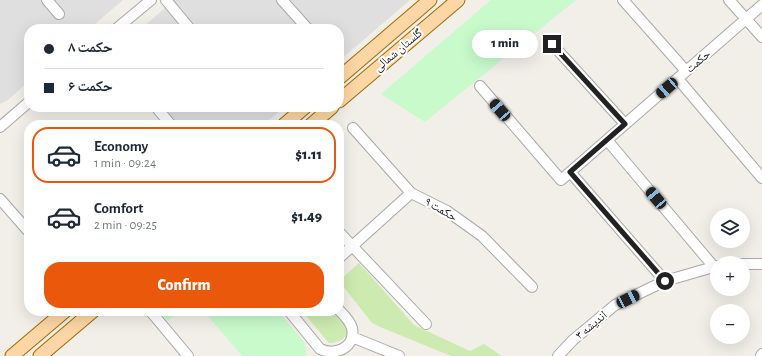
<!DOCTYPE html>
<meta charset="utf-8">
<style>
body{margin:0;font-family:"Alegreya Sans","Noto Naskh Arabic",sans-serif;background:#f6f6f7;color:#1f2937;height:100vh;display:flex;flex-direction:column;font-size:15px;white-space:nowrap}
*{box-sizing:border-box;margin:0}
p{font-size:13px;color:#747a83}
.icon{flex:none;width:22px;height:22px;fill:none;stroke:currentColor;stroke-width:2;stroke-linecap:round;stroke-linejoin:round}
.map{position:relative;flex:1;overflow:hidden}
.drawer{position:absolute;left:24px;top:120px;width:320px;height:196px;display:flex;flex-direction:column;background:#fff;border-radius:16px;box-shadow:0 4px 16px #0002}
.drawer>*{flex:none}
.top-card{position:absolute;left:24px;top:24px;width:320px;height:88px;border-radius:16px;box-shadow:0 4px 16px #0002;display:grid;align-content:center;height:88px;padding:0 20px;background:#fff}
.tools{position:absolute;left:710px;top:208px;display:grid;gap:8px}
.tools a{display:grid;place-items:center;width:40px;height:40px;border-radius:50%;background:#fff;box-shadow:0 4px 16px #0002;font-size:20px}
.end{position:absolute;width:18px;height:18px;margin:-9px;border:5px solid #222;background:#fff;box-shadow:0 0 0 2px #fff}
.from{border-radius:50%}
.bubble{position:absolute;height:28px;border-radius:14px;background:#fff;box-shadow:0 4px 16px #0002;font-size:13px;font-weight:800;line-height:28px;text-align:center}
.car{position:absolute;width:12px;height:24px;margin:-12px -6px;border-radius:5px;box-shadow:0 0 3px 1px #0007;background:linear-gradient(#222 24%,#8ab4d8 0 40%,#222 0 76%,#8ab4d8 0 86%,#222 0)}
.top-card b{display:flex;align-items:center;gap:14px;height:38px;font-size:15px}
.top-card b+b{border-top:1px solid #e0e1e3}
.top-card i{width:10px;height:10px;background:#1f2937}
ul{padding:7px 0 0;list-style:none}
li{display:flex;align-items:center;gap:12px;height:56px;margin:0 8px 6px;padding:0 12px;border:2px solid transparent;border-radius:16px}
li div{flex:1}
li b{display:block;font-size:15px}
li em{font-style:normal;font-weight:800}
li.active{border-color:#ea580c}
li>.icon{width:36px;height:36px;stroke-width:1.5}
.button{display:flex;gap:8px;margin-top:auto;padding:8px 20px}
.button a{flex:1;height:46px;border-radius:16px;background:#ea580c;color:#fff;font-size:16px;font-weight:800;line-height:46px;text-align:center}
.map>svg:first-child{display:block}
.residential{fill:#e0dfdf}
.grass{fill:#cdebb0}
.park{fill:#c8facc}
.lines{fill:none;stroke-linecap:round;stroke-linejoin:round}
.minor-casing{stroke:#a9a9a9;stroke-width:12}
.major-casing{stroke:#a06b00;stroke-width:15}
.minor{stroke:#fff;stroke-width:10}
.major{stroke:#fcd6a4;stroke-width:13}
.route{stroke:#222;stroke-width:5}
.labels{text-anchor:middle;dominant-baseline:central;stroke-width:4;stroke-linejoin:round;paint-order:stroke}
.street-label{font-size:12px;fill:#222;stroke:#fff}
</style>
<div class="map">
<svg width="762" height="356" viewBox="0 0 762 356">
<rect width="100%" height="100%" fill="#f2efe9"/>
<path class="residential" d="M0 0H123L89 29H29V81L8 100 0 104Z
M174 0H410L339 61V29H141Z
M161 107H285L263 125H175Z"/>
<path class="grass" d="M359 263 414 325 470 351 484 344 502 356H451L380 327 372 323 339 281Z
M302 311H331C335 316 341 320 345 325 353 337 338 343 329 343Z"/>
<path class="park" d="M491 0H576L425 122 381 94Z
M158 311H178L168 321Z
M188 311H278L305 343 306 351V356H242L207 315Z"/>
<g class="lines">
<g class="minor-casing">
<path id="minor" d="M47 0 59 14
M166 0 190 29
M282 0 308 29
M623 0 686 71
M729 0 762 37
M116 29 151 0
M552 44 625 124
M678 79 762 178
M480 86 561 180 762 5
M156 107 171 125
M0 127 29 102
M353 128 411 193 447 211 482 236 532 287
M607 140 714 267
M570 172 665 281
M0 199 29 232
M339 232 426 324
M339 258 411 193
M743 264H762
M289 311 320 349C335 356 356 348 352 328 350 321 344 315 339 310
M152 313 188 356
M352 337 399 356
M558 356 573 340 615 305 665 281 717 266
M761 356 762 354"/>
</g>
<g class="major-casing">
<path id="major" d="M339 78 430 0
M339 101 458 0
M284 125 305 107
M311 125 332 107
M12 356 65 311
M40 356 93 311"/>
</g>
<use href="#minor" class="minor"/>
<use href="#major" class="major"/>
</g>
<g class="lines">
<path class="route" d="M552 44 625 124 570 172 665 281"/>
</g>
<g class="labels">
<g class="street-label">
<text transform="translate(398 50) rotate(-40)">گلستان شمالی</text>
<text transform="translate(698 61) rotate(-41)">حکمت</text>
<text transform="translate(441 209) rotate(30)">حکمت ۹</text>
<text transform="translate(591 325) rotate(-40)">اندیشه ۳</text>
</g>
</g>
</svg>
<div class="tools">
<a><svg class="icon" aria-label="layers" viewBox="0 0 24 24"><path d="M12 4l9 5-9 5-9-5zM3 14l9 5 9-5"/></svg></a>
<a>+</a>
<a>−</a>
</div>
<i class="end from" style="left:665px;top:281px"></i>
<i class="end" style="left:552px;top:44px"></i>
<div class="bubble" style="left:472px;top:30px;width:66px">1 min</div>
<i class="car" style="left:667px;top:88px;rotate:229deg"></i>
<i class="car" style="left:500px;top:110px;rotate:319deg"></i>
<i class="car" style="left:656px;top:198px;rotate:320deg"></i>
<i class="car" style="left:628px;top:299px;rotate:64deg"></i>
<div class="top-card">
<b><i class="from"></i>حکمت ۸</b>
<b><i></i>حکمت ۶</b>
</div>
<section class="drawer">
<ul>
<li class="active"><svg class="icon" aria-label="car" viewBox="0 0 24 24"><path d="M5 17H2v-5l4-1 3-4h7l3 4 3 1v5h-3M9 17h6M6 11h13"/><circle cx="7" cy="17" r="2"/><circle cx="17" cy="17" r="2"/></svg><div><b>Economy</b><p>1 min · 09:24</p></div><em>$1.11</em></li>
<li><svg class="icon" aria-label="car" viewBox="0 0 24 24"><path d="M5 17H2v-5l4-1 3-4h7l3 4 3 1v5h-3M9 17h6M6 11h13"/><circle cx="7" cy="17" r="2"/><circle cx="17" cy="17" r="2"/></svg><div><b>Comfort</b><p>2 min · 09:25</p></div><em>$1.49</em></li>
</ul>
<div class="button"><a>Confirm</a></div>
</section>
</div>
